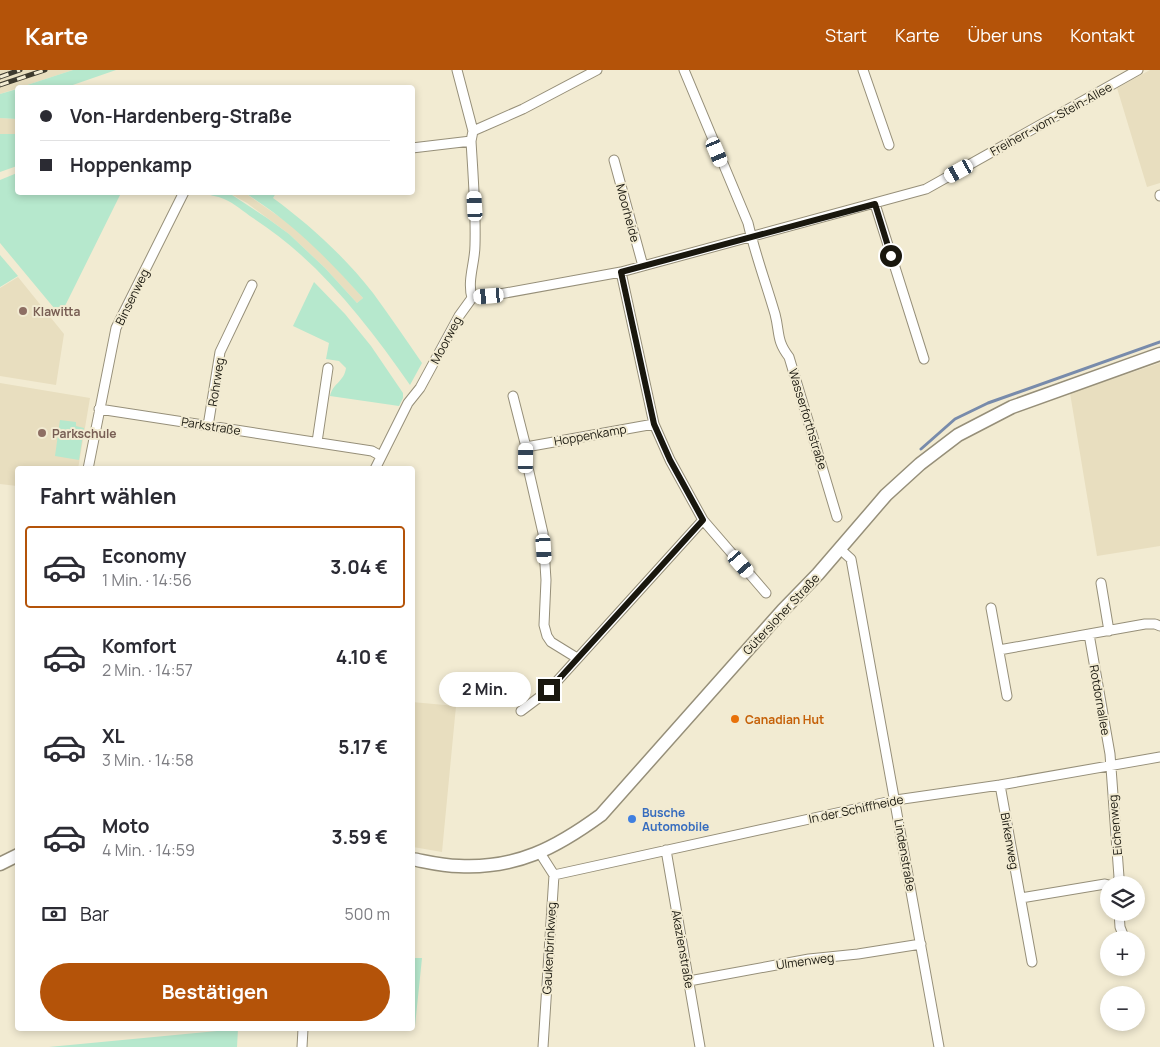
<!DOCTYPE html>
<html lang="de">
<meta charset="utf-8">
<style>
body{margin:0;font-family:Manrope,sans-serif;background:#f7f7f7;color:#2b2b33;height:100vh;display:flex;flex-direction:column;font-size:19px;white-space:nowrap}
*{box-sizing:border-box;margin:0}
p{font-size:16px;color:#7c7c81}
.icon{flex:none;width:28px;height:28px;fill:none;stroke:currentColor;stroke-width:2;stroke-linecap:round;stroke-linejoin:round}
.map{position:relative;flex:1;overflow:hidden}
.sheet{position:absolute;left:15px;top:396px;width:400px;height:565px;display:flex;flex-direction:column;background:#fff;border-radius:5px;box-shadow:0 2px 8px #0003}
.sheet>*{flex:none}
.guide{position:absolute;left:15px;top:15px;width:400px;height:110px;border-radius:5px;box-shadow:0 2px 8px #0003;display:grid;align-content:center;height:110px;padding:0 25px;background:#fff}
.controls{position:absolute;left:1100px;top:806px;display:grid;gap:10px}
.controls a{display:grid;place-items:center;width:45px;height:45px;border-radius:50%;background:#fff;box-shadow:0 2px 8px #0003;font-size:25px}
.end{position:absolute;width:22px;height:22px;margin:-11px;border:6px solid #19170e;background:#fff;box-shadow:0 0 0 2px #fff}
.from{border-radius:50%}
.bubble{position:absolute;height:35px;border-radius:18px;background:#fff;box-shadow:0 2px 8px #0003;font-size:16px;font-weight:700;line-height:35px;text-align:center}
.car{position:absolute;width:15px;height:30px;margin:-15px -8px;border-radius:6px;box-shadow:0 0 4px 1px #0007;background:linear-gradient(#fff 24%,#345 0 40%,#fff 0 76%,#345 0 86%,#fff 0)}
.guide b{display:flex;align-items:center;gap:18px;height:48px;font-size:19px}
.guide b+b{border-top:1px solid #e1e1e2}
.guide i{width:12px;height:12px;background:#2b2b33}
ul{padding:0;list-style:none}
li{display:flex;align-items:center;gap:15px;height:82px;margin:0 10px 8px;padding:0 15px;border:2px solid transparent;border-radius:5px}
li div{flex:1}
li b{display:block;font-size:19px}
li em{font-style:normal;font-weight:700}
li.selected{border-color:#b45309}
li>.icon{width:45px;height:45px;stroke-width:1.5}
h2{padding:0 25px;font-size:22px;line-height:60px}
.pay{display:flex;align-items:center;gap:12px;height:55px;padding:0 25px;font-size:19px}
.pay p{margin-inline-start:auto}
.cta{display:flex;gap:10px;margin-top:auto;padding:10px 25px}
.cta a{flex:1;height:58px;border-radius:30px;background:#b45309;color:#fff;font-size:20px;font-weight:700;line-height:58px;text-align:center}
header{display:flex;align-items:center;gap:30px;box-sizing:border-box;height:70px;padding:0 25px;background:#b45309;color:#fff}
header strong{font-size:24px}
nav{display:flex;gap:28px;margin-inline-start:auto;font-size:18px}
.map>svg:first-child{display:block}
.built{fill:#e8debf}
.green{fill:#b6e8cd}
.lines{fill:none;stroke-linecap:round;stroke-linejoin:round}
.stream{stroke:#788bab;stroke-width:3}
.minor-casing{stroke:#968f79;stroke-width:11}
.secondary-casing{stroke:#968f79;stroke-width:15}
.minor{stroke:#fff;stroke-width:9}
.secondary{stroke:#fff;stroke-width:12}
.rail-casing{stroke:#3d3a2e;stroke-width:5}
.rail{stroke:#f2ebd2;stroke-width:3;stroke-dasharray:9;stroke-linecap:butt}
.route{stroke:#19170e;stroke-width:6}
.education-dot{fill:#8d6e63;stroke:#f2ebd2;stroke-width:2}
.food-dot{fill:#e8710a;stroke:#f2ebd2;stroke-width:2}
.shop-dot{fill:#3f7fe0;stroke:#f2ebd2;stroke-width:2}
.labels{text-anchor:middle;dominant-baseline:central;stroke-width:4;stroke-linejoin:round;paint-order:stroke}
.street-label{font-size:12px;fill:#19170e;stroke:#f2ebd2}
.education-label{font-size:12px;font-weight:bold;fill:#785e54;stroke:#f2ebd2;text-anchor:start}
.food-label{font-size:12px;font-weight:bold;fill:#c56008;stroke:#f2ebd2;text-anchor:start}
.shop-label{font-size:12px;font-weight:bold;fill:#366cbe;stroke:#f2ebd2;text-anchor:start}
</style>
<header>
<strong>Karte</strong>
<nav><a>Start</a><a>Karte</a><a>Über uns</a><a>Kontakt</a></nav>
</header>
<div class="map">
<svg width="1160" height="977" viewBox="0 0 1160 977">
<rect width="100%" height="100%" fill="#f2ebd2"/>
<path class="built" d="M0 0H73L0 24Z
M1150 0H1160V113L1147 117 1117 18Z
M0 48 17 49V64H0Z
M229 123H245L294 157 330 191 363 228 357 233 325 198 289 164 247 133Z
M18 207 64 264 56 315 0 306V218Z
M1160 293V476L1097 486 1070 323Z
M0 313 90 328 78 399H18L17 416 0 414Z
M412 632 456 636 442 782 413 777Z"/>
<path class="green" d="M73 0H116L67 17H21Z
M17 19V49L0 48V24Z
M0 64H18L17 96 0 102Z
M17 103 18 122 121 123 63 240 59 244 0 173V110Z
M202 123H229L267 148 289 164 325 198 357 233 363 228C327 188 291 151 245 123H276L273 128C310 155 345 187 373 223 390 246 406 270 422 293L410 315C366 252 318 190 253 148 244 142 234 133 224 129 217 126 209 125 202 123Z
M0 185 18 206 0 217Z
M314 212 345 244 371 276 403 323V328L399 336 330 326C333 313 344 312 346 298L339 291 326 289 329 273 293 256Z
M60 350 76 352V356L84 358 79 390 55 386Z
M413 888H422L415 956H412Z
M238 959 237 977H49Z"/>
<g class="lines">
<path class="stream" d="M921 379 955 349 988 333 1160 272"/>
<g class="minor-casing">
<path id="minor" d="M457 0 473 61 471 71C473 105 476 140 475 175 475 193 467 210 472 228
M684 0 748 153C755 184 766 213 775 244 780 263 776 270 789 287L837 447
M863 0 889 75
M473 61 523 39 597 0
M412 78 471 71
M614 90 643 196
M1160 125V126
M875 134 924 289
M621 202 654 354 670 390 703 450 766 523
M472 228 489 226 621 202 926 119 1138 0
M513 326 526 377V389L543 463 546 510 544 555 547 566 551 572 577 588
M99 339 372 381 381 386
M208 356 220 282 252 215
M317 372 328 298
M526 377 654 354
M88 399 116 258 184 122
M375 399 408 333 420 318 459 246 472 228
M840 479 851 489 939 977
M1101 513 1109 561
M991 538 1007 626
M1089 564 1110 684 1119 807 1117 815
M999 580 1145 554H1155L1160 556
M521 641 549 620 703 450
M1000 715 1032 892
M666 780 700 977
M540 783 554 805 543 977
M554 805 896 730 1000 715 1160 687
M1021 828 1105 814 1109 815
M1119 842 1120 857 1125 870
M689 911 809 889 858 884 921 874
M302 977 303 959"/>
</g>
<g class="secondary-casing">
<path id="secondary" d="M412 789C428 792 443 796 459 796 516 799 556 778 601 745L783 540 818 504 886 425 920 394 958 365 1012 337 1160 284
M0 794 18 785"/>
</g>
<use href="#minor" class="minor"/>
<use href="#secondary" class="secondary"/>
<g class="rail-casing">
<path id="rail" d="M0 7 20 0
M0 15 45 0"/>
</g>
<use href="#rail" class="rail"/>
</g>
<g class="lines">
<path class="route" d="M549 620 703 450 670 390 654 354 621 202 875 134 891 186"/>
</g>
<g class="education-dot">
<circle cx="23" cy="241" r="5"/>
<circle cx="42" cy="363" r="5"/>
</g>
<circle class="food-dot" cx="735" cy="649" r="5"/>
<circle class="shop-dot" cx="632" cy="749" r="5"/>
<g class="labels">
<g class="street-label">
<text transform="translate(1051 49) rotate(-29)">Freiherr-vom-Stein-Allee</text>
<text transform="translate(628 143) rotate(75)">Moorheide</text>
<text transform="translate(132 227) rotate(-64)">Binsenweg</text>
<text transform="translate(446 270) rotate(-62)">Moorweg</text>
<text transform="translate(216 312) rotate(-81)">Rohrweg</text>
<text transform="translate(808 349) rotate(73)">Wasserforthstraße</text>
<text transform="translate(211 356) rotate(9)">Parkstraße</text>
<text transform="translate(590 365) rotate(-10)">Hoppenkamp</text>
<text transform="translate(781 544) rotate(-47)">Gütersloher Straße</text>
<text transform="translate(1100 630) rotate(80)">Rotdornallee</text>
<text transform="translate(856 739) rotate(-12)">In der Schiffheide</text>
<text transform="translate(1115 755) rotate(-95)">Eichenweg</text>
<text transform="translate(1010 771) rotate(80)">Birkenweg</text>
<text transform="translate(905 785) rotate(80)">Lindenstraße</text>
<text transform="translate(549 878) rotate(-87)">Gaukenbrinkweg</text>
<text transform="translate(683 879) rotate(80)">Akazienstraße</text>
<text transform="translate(805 891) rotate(-8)">Ulmenweg</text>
</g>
<g class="education-label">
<text x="33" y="241">Klawitta</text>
<text x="52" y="363">Parkschule</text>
</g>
<g class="food-label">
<text x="745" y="649">Canadian Hut</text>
</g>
<g class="shop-label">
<text x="642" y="742">Busche<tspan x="642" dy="14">Automobile</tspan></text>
</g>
</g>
</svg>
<div class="controls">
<a><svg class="icon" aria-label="layers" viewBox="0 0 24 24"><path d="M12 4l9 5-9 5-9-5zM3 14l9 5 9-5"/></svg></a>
<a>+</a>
<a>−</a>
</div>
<i class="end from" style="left:891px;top:186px"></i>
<i class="end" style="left:549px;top:620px"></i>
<div class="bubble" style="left:439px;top:602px;width:92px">2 Min.</div>
<i class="car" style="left:717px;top:82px;rotate:157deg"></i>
<i class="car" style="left:959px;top:101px;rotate:241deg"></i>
<i class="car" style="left:475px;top:136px;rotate:357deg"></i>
<i class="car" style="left:489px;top:226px;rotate:265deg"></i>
<i class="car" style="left:526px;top:388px;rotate:1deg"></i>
<i class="car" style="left:544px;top:479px;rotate:176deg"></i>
<i class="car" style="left:741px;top:494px;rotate:139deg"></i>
<div class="guide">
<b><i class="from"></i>Von-Hardenberg-Straße</b>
<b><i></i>Hoppenkamp</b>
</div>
<section class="sheet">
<h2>Fahrt wählen</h2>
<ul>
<li class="selected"><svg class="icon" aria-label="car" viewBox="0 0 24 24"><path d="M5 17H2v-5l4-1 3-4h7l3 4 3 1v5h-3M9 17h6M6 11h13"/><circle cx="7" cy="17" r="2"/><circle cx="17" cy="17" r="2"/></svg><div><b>Economy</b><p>1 Min. · 14:56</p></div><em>3.04 €</em></li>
<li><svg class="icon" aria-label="car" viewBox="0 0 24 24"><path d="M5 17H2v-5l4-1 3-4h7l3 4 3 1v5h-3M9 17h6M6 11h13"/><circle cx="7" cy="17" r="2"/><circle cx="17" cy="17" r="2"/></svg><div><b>Komfort</b><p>2 Min. · 14:57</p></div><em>4.10 €</em></li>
<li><svg class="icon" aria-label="car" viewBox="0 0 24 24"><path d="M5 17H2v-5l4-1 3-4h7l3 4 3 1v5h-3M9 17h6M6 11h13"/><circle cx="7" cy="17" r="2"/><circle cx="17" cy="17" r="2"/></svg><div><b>XL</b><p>3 Min. · 14:58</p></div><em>5.17 €</em></li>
<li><svg class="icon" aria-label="car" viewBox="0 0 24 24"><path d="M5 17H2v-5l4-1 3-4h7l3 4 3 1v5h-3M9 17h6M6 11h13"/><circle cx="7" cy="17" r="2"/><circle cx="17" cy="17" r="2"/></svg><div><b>Moto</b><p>4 Min. · 14:59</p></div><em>3.59 €</em></li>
</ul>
<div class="pay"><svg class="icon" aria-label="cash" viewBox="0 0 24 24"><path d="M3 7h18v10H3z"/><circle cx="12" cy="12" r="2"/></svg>Bar<p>500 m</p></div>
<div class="cta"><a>Bestätigen</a></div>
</section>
</div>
